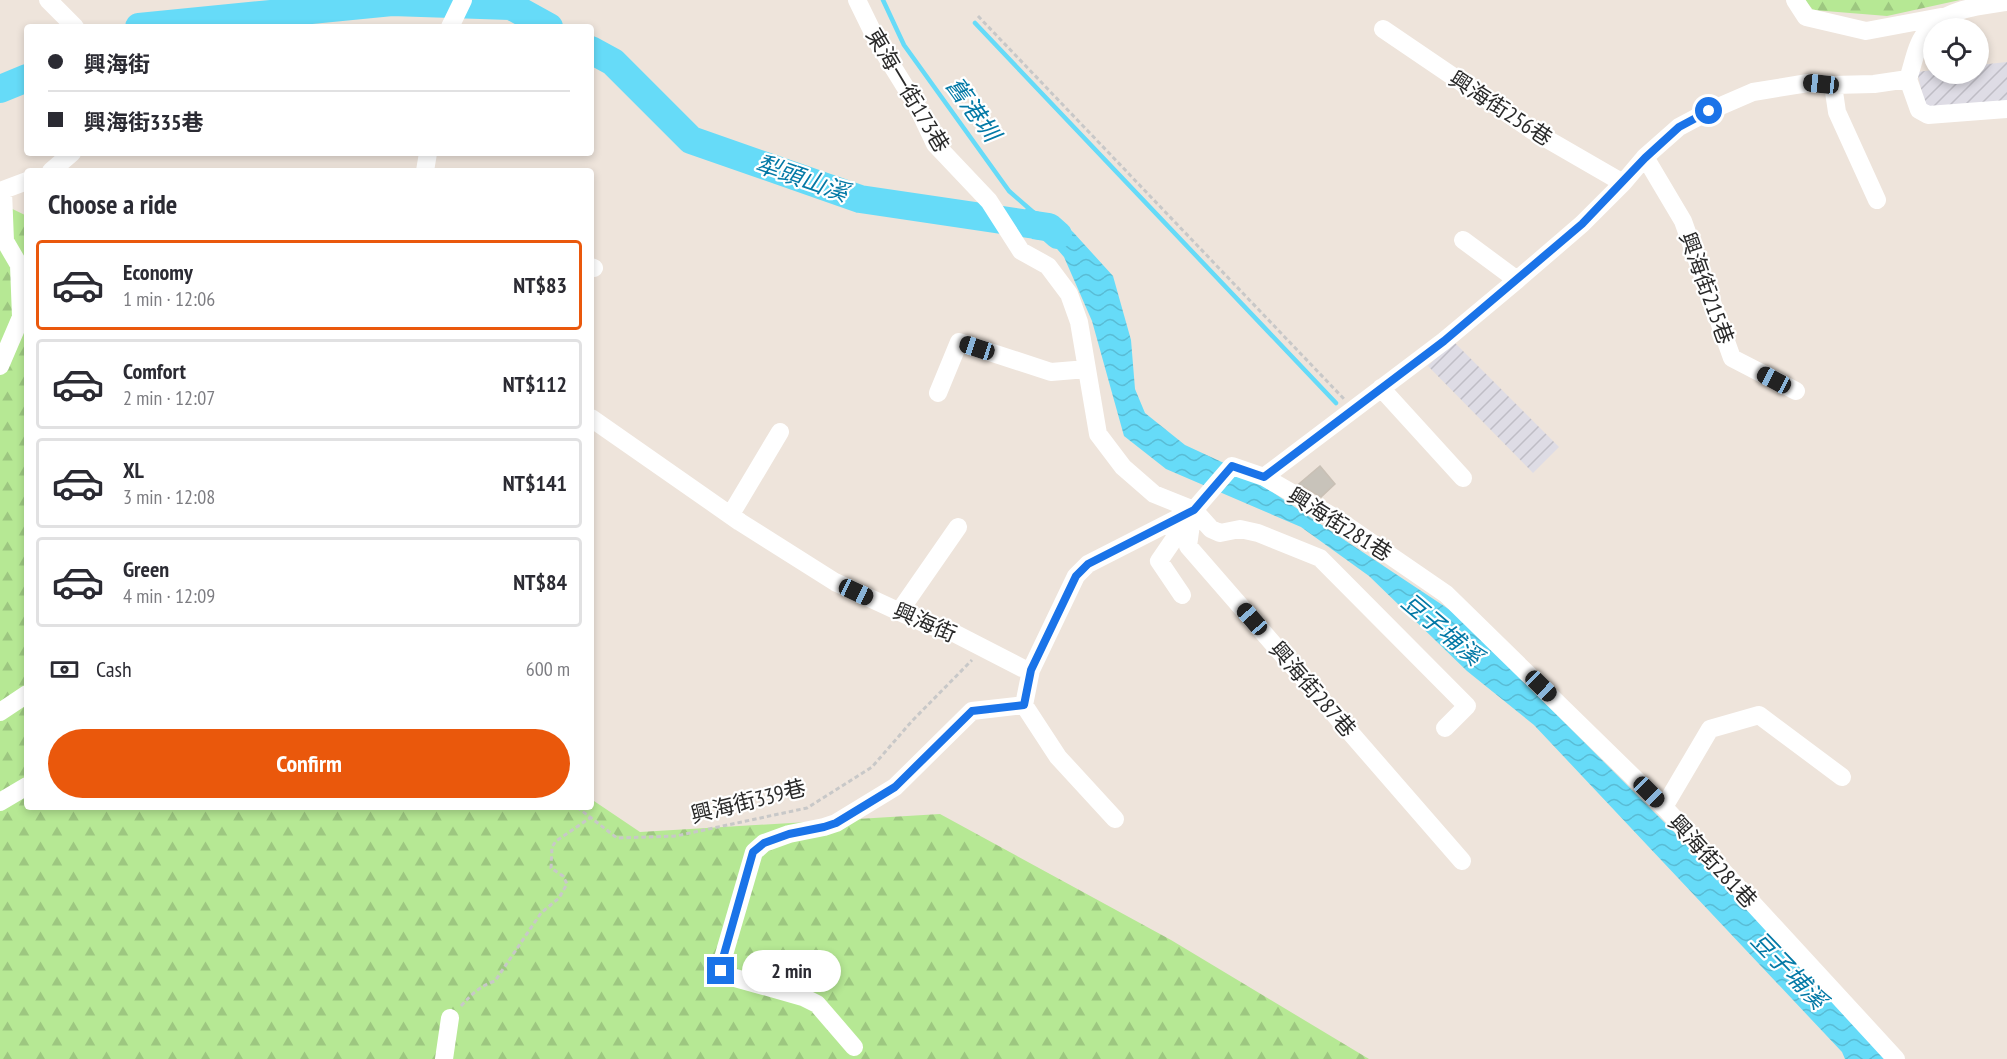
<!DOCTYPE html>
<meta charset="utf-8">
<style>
body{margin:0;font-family:"PT Sans Narrow","Noto Sans TC",sans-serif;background:#f7f7f7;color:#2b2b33;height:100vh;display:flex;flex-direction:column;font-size:22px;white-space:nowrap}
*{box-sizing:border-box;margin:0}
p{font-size:20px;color:#7c7c81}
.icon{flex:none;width:33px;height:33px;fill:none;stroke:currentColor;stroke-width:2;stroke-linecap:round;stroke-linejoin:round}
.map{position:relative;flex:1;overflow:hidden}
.panel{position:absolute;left:24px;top:168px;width:570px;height:642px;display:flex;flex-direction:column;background:#fff;border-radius:6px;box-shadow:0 3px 9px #0003}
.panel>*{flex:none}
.hud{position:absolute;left:24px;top:24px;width:570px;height:132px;border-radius:6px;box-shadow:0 3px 9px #0003;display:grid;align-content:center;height:132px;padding:0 24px;background:#fff}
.buttons{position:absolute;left:1923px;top:18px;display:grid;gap:12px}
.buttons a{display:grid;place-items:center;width:66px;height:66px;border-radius:50%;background:#fff;box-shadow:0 3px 9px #0003;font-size:30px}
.end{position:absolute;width:27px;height:27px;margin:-14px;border:8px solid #1a73e8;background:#fff;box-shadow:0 0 0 3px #fff}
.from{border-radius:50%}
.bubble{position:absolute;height:42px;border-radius:21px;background:#fff;box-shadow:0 3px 9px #0003;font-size:20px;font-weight:700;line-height:42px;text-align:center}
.car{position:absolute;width:18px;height:36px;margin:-18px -9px;border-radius:8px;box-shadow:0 0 4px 2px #0007;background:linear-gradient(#222 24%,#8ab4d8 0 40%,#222 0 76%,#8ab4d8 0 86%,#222 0)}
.hud b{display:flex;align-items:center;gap:21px;height:57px;font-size:22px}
.hud b+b{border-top:2px solid #e1e1e2}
.hud i{width:15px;height:15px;background:#2b2b33}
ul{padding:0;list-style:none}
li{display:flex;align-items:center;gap:18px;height:90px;margin:0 12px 9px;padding:0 12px;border:3px solid #e1e1e2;border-radius:6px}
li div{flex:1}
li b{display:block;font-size:22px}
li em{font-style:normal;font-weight:700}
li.selected{border-color:#ea580c}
li>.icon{width:54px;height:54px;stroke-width:1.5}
h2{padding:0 24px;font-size:27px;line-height:72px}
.pay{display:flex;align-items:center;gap:15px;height:66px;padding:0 24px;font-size:22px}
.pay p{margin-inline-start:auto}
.primary-button{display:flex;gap:12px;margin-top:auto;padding:12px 24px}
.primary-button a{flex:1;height:69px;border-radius:36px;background:#ea580c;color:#fff;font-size:24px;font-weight:700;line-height:69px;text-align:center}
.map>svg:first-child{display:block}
.industrial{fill:url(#industrial-furrows)}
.forest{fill:url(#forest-firs)}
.water{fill:url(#water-waves)}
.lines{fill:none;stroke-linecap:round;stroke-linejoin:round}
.stream{stroke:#66dbf8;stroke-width:4.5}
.river{stroke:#66dbf8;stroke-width:28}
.building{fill:#c8c3ba;stroke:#c9c0b5;stroke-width:1.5}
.path{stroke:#c8c8c8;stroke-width:3;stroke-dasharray:4.5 3;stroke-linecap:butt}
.minor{stroke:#fff;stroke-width:18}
.route{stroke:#1a73e8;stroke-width:8}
.labels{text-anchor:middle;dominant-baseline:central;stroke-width:4.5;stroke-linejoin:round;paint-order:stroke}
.street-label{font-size:22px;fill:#2a2a2a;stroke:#fff}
.water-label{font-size:24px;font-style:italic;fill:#0379a6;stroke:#fff}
</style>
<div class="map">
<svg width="2007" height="1059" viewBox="0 0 2007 1059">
<defs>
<pattern id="industrial-furrows" width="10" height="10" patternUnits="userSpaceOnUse" patternTransform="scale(1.5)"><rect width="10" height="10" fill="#dedce5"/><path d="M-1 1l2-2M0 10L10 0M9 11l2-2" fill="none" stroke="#bfbdc5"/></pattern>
<pattern id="forest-firs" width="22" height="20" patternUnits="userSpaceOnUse" patternTransform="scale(1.5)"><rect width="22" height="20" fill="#b6e894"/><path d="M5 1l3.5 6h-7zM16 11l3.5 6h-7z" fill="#9dc780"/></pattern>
<pattern id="water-waves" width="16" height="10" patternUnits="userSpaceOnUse" patternTransform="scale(1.5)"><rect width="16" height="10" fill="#66dbf8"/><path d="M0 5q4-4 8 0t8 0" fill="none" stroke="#59bcd5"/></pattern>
</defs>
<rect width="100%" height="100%" fill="#eee4db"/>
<path class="industrial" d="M2007 62V114L1928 117 1917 72 1933 70 1934 74H1978L1979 65Z
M1453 341 1559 447 1533 473 1428 366Z"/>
<path class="forest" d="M1805 0H1960L1887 16 1813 10Z
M0 203 27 216V807H591V799L640 832 940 814 1171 940 1369 1059H0Z"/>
<path class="water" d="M1026 208 1056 217 1073 232 1113 276 1131 340 1135 389 1145 413 1185 445 1239 470 1456 614 1785 943 1885 1059H1845L1842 1052 1534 725 1467 671 1369 576 1301 527 1166 469 1124 436 1092 321 1064 257 1051 242 1032 239 1021 218Z"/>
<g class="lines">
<path class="stream" d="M883 0 904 45 1009 191 1033 212
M975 23 1336 403"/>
<path class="river" d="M139 27 392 2 511 6 549 27
M591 50 613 62 691 140 860 199 1049 227 1058 235
M0 89 27 78"/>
</g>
<path class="building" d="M1320 466 1335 484 1321 497 1299 484Z"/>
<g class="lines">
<path class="path" d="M978 16 1344 399
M577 807 617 838 676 836 807 808 872 767 912 721 972 660
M461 1006C472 994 480 986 495 981L541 913 559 898 567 884 563 876 551 868 552 847 556 841 590 818"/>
<path class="minor" d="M48 0 75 27
M857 0 878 43 917 106 935 144 989 201 1021 251 1048 266 1069 294 1079 322 1098 434 1123 467 1154 494 1194 510 1211 529 1220 533 1240 529 1258 533 1320 558 1467 706 1445 728
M1795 0 1806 17 1866 31 1941 17
M450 27 463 0
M1383 29 1533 131 1623 183
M1908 79 1919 110 1928 115 2007 109
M1833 85 1837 112 1877 200
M1645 157 1683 221 1732 358 1796 391
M51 171 72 153
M425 171 428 153
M0 191 27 181
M1463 240 1517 280
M591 267 594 268
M0 366 21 317 19 265 5 241 3 191
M1381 388 1463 478
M938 393 959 342 1051 372 1087 369
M591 418 740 522 835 582 928 625 954 633 1022 668 1031 670 1076 576 1088 564 1192 511
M1264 477 1334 517 1446 594 1664 807 1896 1059
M731 514 780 432
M1192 517 1188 546 1462 861
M1182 595 1159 561 1194 510 1232 466 1264 477 1444 341 1517 280 1582 224 1623 183 1645 157 1679 127 1709 111 1753 92 1808 83 1833 85 1874 84 1908 79C1913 65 1916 45 1925 34 1943 9 1979 6 2007 2
M899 612 958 527
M1031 670 1024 705 1058 757 1115 819
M0 712 27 694
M0 802 27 786
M1664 807 1710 729 1759 715 1842 777
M854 1047 817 1004 803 997 728 976 721 971V965L754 852 764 843 789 834 824 827 836 823 895 787 972 711 1024 705
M444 1059 450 1018"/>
</g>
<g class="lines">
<path class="route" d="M721 971V965L753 852 764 843 789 834 824 827 836 823 895 787 972 711 1024 705 1031 670 1076 576 1088 564 1194 510 1232 466 1264 477 1444 341 1582 224 1645 158 1679 127 1709 111"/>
</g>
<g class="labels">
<g class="street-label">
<text transform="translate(908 90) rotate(59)">東海一街173巷</text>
<text transform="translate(1501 108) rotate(33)">興海街256巷</text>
<text transform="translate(1707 288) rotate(70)">興海街215巷</text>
<text transform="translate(1340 524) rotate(32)">興海街281巷</text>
<text transform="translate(925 622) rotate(23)">興海街</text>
<text transform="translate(1313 689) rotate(49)">興海街287巷</text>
<text transform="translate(748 801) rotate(-14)">興海街339巷</text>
<text transform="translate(1713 861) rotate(47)">興海街281巷</text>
</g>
<g class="water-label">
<text transform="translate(973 109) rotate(54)">舊港圳</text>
<text transform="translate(802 178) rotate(19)">犁頭山溪</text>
<text transform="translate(1442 629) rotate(40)">豆子埔溪</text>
<text transform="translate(1789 970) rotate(46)">豆子埔溪</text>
</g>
</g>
</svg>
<div class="buttons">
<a><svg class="icon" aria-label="locate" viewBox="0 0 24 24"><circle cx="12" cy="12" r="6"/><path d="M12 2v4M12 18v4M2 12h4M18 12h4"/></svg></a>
</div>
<i class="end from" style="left:1709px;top:111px"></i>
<i class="end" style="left:721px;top:971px"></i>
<div class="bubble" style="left:742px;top:950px;width:99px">2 min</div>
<i class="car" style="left:1821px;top:84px;rotate:276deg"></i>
<i class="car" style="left:977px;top:348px;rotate:288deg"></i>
<i class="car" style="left:1774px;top:380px;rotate:298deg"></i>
<i class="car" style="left:856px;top:592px;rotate:115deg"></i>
<i class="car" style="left:1252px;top:619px;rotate:319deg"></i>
<i class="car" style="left:1541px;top:686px;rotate:134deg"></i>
<i class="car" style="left:1649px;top:792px;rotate:135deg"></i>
<div class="hud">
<b><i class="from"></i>興海街</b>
<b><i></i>興海街335巷</b>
</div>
<section class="panel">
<h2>Choose a ride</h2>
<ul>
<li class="selected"><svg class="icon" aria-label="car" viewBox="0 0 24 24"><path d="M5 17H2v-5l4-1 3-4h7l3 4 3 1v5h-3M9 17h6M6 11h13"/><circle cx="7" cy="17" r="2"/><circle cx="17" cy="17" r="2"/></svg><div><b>Economy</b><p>1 min · 12:06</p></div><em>NT$83</em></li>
<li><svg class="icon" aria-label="car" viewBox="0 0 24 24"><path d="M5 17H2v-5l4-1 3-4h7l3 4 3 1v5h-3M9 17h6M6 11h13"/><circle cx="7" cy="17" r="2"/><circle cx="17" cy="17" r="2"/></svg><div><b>Comfort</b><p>2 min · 12:07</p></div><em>NT$112</em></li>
<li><svg class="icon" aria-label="car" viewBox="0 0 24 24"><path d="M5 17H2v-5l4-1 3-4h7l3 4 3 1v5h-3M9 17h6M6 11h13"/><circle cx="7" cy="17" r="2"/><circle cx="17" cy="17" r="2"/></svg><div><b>XL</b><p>3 min · 12:08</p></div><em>NT$141</em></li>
<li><svg class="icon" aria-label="car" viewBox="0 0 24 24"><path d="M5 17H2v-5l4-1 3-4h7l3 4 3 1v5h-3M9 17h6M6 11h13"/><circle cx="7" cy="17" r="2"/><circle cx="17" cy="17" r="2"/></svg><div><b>Green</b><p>4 min · 12:09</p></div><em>NT$84</em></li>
</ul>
<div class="pay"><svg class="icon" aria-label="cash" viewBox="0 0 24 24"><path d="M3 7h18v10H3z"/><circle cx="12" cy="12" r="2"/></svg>Cash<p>600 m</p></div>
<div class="primary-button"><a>Confirm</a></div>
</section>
</div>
